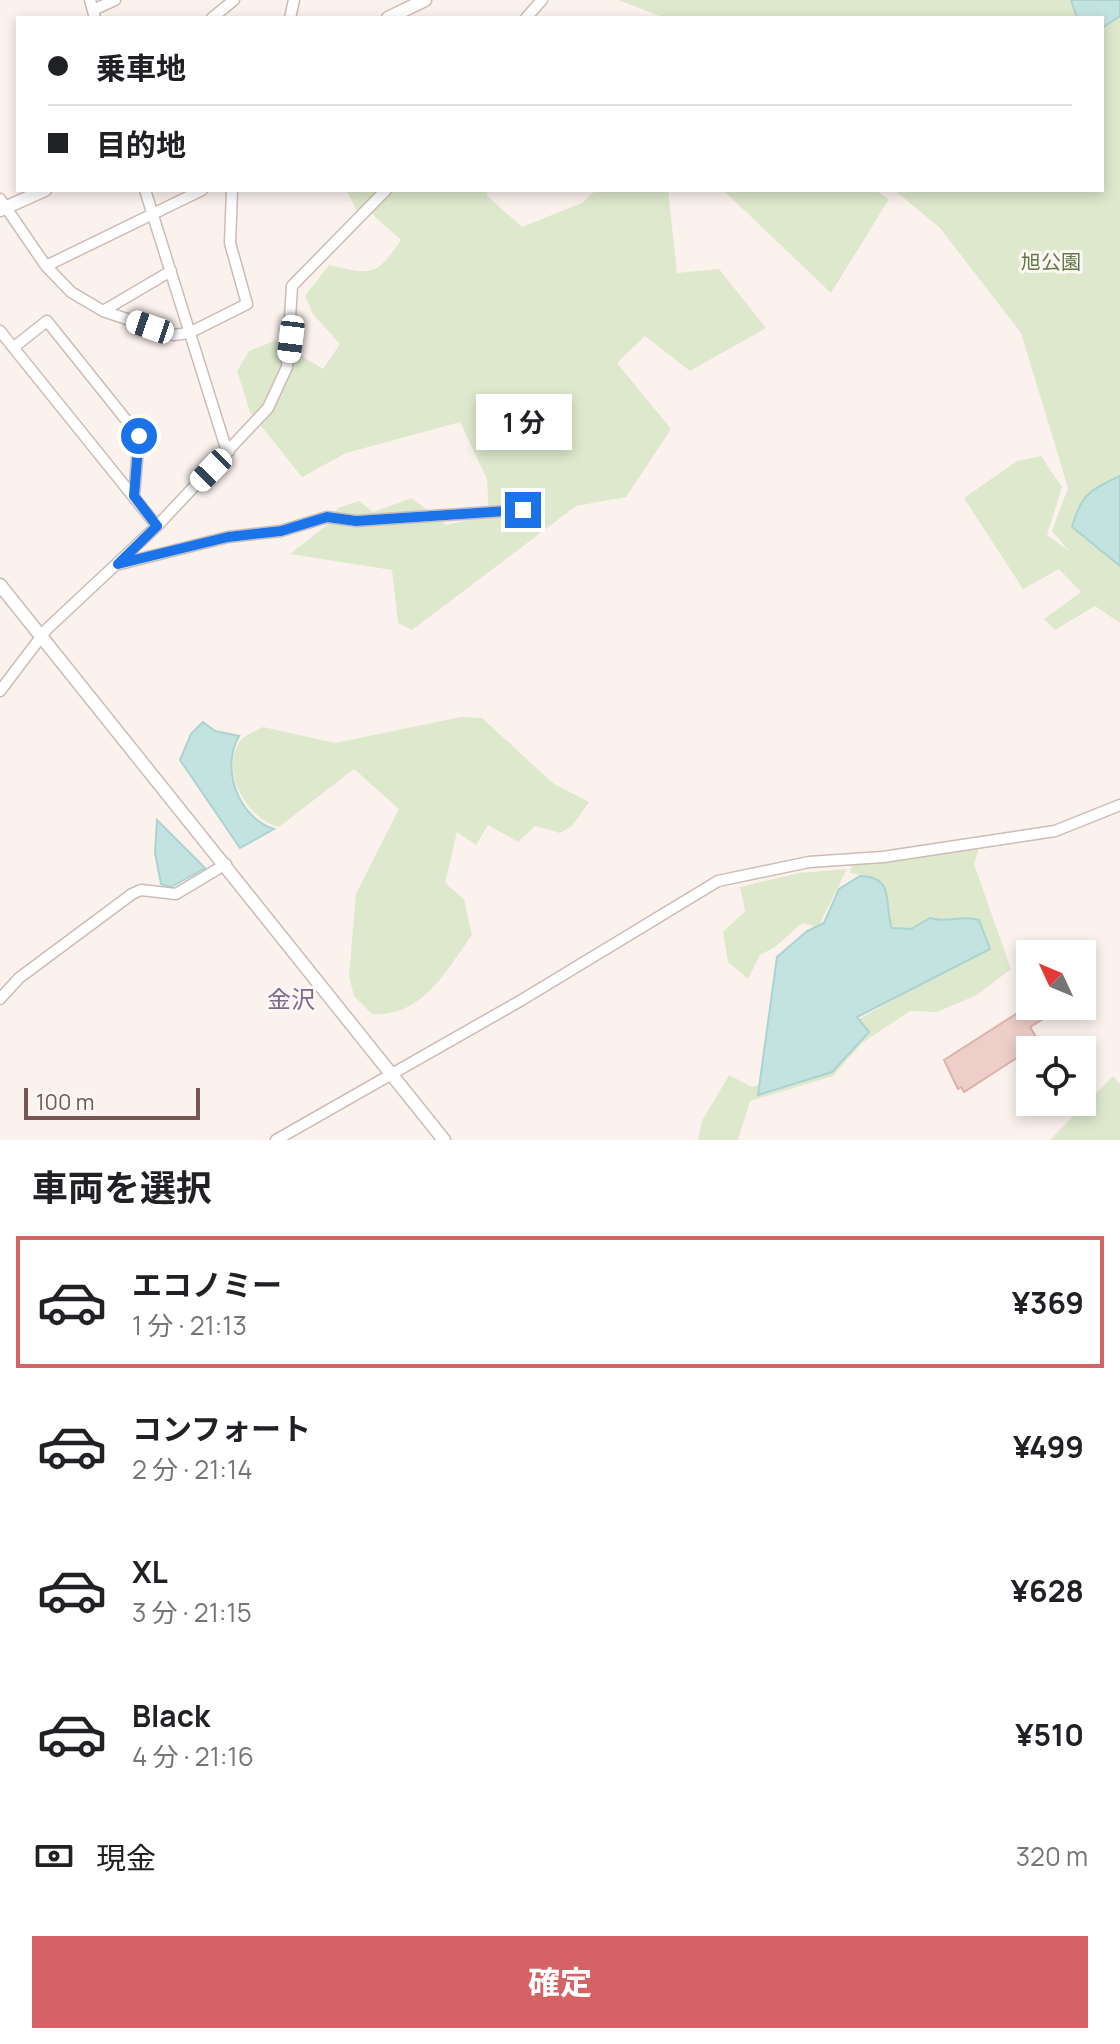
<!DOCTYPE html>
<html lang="ja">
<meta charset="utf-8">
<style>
body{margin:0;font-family:Manrope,"Noto Sans JP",sans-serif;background:#f6f6f6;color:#202124;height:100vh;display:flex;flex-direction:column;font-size:30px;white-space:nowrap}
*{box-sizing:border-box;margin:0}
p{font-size:26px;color:#757577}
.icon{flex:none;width:44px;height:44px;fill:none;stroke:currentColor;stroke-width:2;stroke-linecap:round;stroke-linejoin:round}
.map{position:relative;height:1140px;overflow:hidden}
.details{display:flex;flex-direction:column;background:#fff;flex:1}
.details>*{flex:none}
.guide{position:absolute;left:16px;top:16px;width:1088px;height:176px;border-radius:0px;box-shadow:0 4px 12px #0003;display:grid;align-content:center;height:176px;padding:0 32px;background:#fff}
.needle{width:52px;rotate:314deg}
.tools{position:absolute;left:1016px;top:940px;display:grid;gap:16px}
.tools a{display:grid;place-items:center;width:80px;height:80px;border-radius:0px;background:#fff;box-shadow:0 4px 12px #0003;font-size:40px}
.scale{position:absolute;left:24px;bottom:20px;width:176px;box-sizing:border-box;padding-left:8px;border:4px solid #745652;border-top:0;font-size:22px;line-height:28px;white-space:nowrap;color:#745652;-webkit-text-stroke:6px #fdf7f4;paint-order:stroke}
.end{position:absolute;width:36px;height:36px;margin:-18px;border:10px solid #1a73e8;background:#fff;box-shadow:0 0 0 4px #fff}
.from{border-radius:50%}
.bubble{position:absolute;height:56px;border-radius:0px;background:#fff;box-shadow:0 4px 12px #0003;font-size:26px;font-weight:700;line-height:56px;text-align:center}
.car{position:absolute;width:24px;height:48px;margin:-24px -12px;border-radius:10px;box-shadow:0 0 6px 2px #0007;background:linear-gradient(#fff 24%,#345 0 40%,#fff 0 76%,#345 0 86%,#fff 0)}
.guide b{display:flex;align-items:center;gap:28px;height:76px;font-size:30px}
.guide b+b{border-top:2px solid #e0e0e0}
.guide i{width:20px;height:20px;background:#202124}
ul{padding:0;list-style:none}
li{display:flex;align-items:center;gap:24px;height:132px;margin:0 16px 12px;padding:0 16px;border:4px solid transparent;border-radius:0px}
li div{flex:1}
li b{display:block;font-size:30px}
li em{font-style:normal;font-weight:700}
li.active{border-color:#d56265}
li>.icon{width:72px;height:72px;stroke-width:1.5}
h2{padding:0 32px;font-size:36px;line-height:96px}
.pay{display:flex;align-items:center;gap:20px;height:88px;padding:0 32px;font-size:30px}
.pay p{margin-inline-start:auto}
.cta{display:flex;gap:16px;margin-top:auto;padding:16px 32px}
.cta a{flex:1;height:92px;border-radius:0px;background:#d56265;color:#fff;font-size:32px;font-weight:700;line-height:92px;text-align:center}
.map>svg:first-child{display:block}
.green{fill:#dee8cd}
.water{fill:#c3e3e0;stroke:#abd3d0;stroke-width:2}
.building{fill:#edcec8;stroke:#deb1ab;stroke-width:2}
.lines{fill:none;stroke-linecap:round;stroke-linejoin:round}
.minor-casing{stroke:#cebbb6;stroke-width:13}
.tertiary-casing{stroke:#cebbb6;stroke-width:15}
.minor{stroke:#fff;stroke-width:10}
.tertiary{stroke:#fff;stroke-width:12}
.route{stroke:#1a73e8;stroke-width:10}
.labels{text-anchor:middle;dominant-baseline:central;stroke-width:6;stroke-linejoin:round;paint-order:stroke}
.park-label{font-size:20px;fill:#64784c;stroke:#fdf7f4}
.quarter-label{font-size:24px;fill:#7a6b8f;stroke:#fdf7f4}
</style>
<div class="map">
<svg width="1120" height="1140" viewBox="0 0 1120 1140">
<rect width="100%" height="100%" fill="#fbf2ee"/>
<path class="green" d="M618 0H1120V623L1095 606 1055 630 1044 619 1081 592 1059 569 1023 589 964 498 1017 461 1041 456 1062 487 1047 535 1069 551 1052 531 1068 488 1021 333 940 228 894 190H1102V18H666Z
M346 190H488L487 196 522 227 582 203 596 190H668L677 273 719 269 766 328 690 371 645 336 617 363 671 429 626 497 576 506 412 630 398 623 392 570 290 554 327 525 338 508 359 501 373 512 412 498 446 525 489 516 487 479 460 422 346 453 302 477 250 412 237 371 249 351 276 340 323 369 340 344 313 314 305 296 329 265C372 275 376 277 401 240L371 213H358Z
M723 190H875L889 199 831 293Z
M461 717 482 718 554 784 589 802 572 826 560 833 535 826 518 842 488 825 476 845 457 832 445 883 464 899 472 935C445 972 423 1017 372 1014L354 996 349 976 356 894 399 809 354 769 279 827C248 820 218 770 241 740 246 734 256 731 263 727L335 743Z
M979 848 974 864 1011 969 977 995 937 1012 910 1011 862 1043 833 1076 750 1101 738 1140H698L702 1121 729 1075 752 1087 821 1066 854 1022 974 954 958 917 931 938 903 937 882 914 877 878 850 873 852 864Z
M847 869 818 927 802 923 775 947 760 955 748 979 728 962 723 932 745 911 740 887 799 873Z
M1113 1076 1120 1084V1140H1050Z"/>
<path class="water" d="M1071 0H1120V16L1102 28V18H1077Z
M1120 476V566L1072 527C1082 493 1089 491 1120 476Z
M203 722 215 731 239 736C220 769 239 818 274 829L240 848 180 760 191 734Z
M157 820 205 868 171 887 161 884 155 853Z
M860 876C897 877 883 905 892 928L911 929 930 918C948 924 961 914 979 920L990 949 857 1017 869 1032 832 1072 758 1095 777 957 807 931 824 923 839 889Z"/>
<path class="building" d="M1030 1005 1042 1006 1048 1016 1030 1027 1040 1043 964 1092 961 1087 958 1089 944 1060Z"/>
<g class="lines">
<g class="minor-casing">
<path id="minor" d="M90 0 95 18
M93 10 115 0
M212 18 234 0
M290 18 294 0
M526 18 542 0
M145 190 225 445 229 451
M0 199 46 266 71 292 103 311 174 335 189 333 247 304 230 243 232 190
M46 266 202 190
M103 311 171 271
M0 331 157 526
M14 347 47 321 139 436 134 496
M120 564 228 537 281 531 327 517 356 521 523 510
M0 691 47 629 157 526 268 408 287 367 292 286 386 190
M0 999 19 978 132 894 141 890 176 894 226 864
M276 1140 520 1001 718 881 809 862 883 857 1055 831 1120 805"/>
</g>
<g class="tertiary-casing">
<path id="tertiary" d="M388 18 425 0
M0 210 45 190
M0 585 444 1140"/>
</g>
<use href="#minor" class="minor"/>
<use href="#tertiary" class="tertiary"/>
</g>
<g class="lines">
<path class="route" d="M139 436 134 496 157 526 118 564 228 537 281 531 327 517 356 521 523 510"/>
</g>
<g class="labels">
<g class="park-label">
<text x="1051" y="261">旭公園</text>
</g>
<g class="quarter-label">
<text x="291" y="998">金沢</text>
</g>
</g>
</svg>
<div class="tools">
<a><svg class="needle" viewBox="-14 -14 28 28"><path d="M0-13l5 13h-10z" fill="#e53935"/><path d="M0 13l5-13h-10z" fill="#757577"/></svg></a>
<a><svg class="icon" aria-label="locate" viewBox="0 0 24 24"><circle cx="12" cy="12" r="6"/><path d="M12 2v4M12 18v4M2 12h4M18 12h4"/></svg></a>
</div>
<div class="scale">100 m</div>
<i class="end from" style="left:139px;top:436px"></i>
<i class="end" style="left:523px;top:510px"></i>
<div class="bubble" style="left:476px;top:394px;width:96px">1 分</div>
<i class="car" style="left:150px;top:327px;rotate:289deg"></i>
<i class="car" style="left:291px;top:339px;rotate:187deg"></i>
<i class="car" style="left:211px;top:470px;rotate:224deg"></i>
<div class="guide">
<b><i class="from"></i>乗車地</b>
<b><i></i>目的地</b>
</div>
</div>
<section class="details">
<h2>車両を選択</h2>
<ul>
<li class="active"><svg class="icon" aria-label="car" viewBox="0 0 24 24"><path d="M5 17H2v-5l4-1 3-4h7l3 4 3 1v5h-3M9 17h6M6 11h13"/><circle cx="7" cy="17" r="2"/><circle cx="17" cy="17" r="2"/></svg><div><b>エコノミー</b><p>1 分 · 21:13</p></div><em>¥369</em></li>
<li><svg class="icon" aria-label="car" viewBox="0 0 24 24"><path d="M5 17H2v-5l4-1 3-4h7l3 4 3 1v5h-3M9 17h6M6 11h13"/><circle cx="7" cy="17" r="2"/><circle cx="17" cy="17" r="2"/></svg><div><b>コンフォート</b><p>2 分 · 21:14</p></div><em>¥499</em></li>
<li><svg class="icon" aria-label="car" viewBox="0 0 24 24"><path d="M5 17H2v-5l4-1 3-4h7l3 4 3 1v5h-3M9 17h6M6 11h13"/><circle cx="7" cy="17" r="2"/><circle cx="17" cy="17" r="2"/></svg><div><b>XL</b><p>3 分 · 21:15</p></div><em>¥628</em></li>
<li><svg class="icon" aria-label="car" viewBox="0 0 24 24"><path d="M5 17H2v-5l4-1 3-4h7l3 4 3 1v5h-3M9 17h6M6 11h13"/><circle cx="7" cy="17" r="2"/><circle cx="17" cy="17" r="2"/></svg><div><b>Black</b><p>4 分 · 21:16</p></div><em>¥510</em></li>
</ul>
<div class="pay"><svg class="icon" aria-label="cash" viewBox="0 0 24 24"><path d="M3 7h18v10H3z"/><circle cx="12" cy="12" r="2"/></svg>現金<p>320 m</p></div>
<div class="cta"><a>確定</a></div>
</section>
